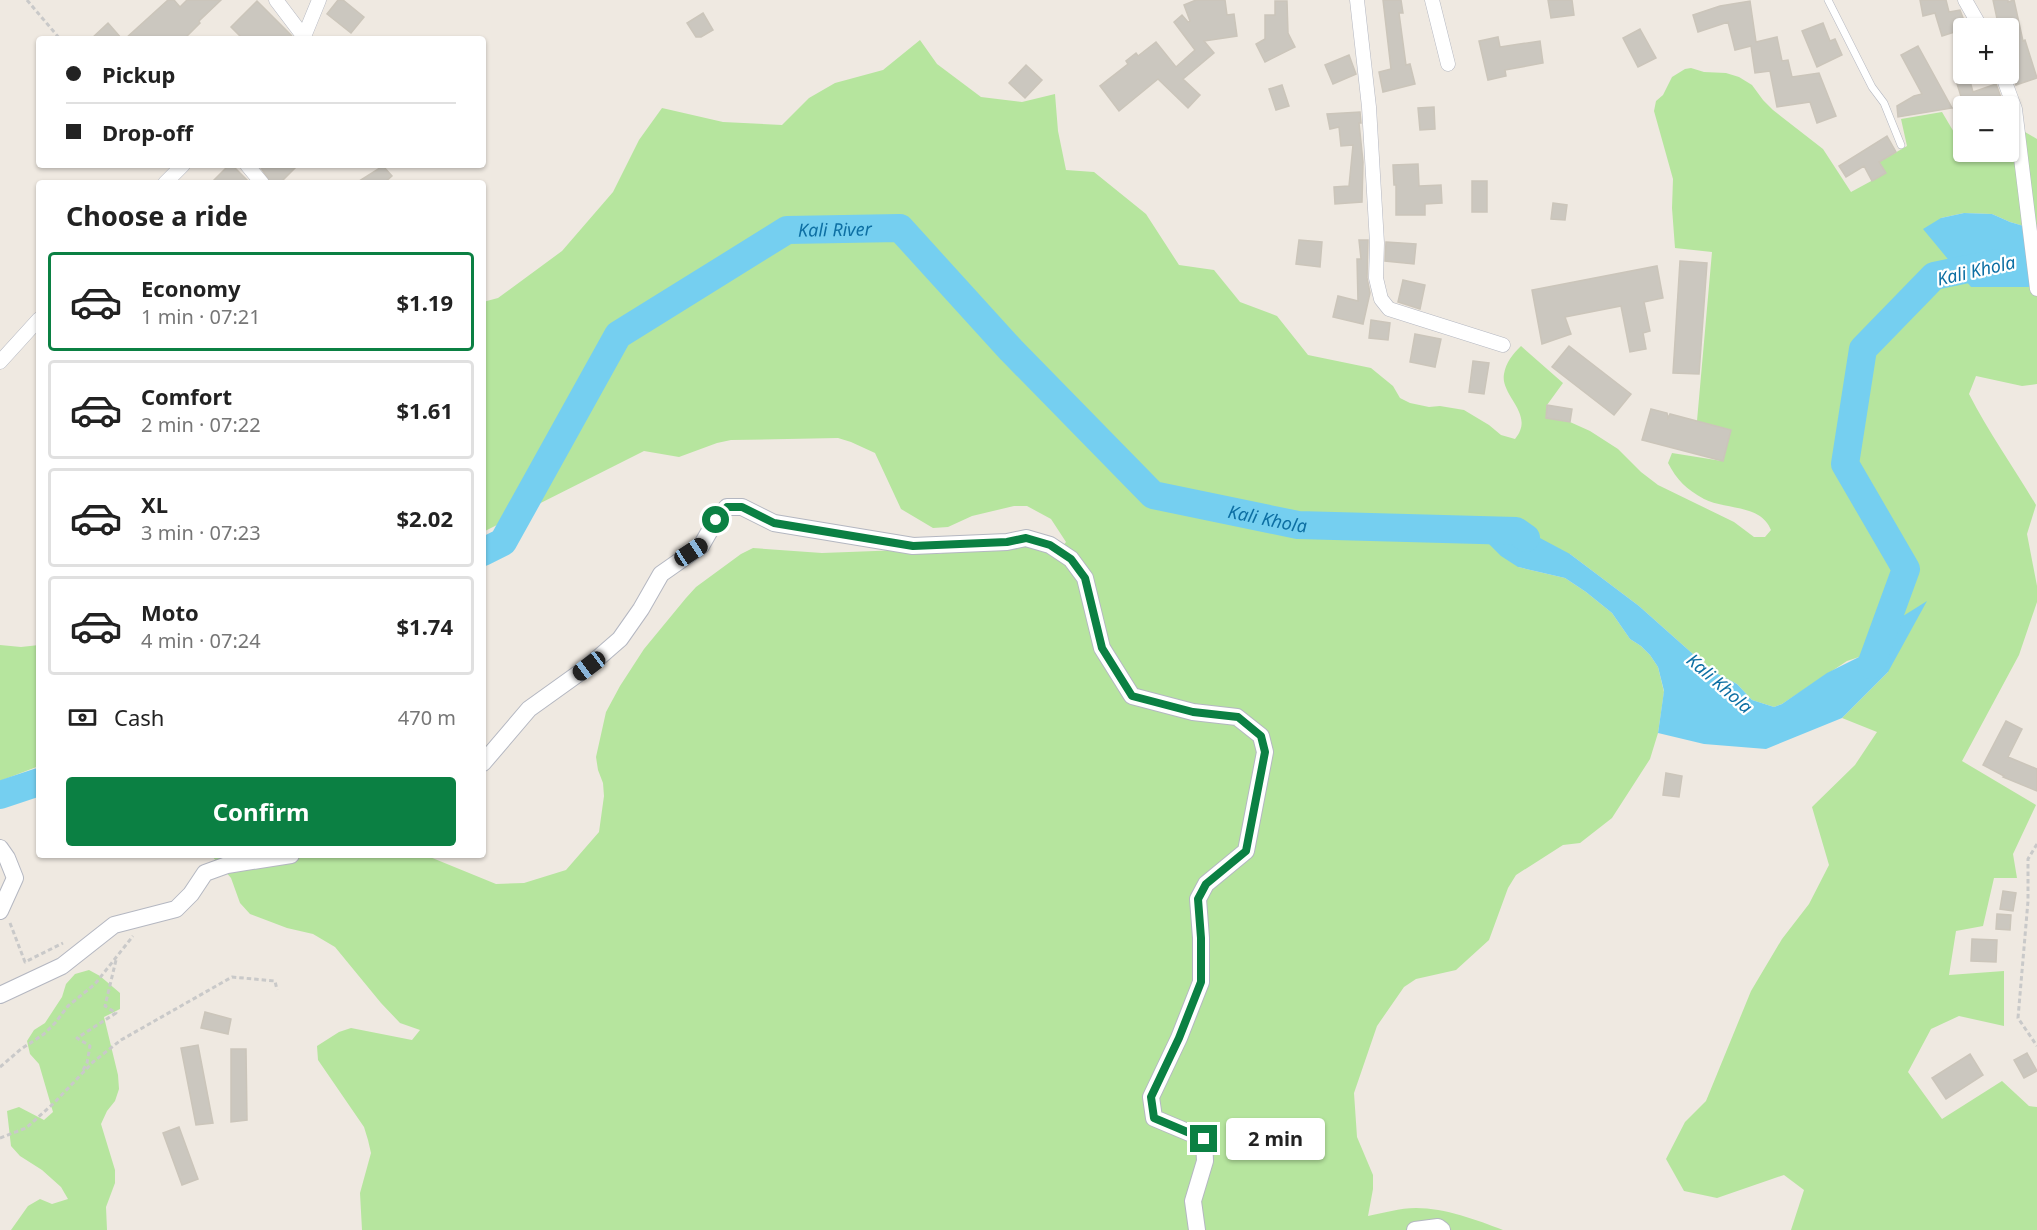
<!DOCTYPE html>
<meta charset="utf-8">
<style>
body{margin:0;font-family:"Noto Sans",sans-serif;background:#f2f2f2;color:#222;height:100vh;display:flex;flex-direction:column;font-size:22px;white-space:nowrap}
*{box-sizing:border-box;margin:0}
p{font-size:20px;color:#767676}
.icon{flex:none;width:33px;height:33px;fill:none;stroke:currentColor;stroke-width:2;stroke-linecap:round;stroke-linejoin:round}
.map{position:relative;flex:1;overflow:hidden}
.details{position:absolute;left:36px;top:180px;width:450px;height:678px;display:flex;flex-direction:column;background:#fff;border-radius:6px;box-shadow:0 2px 4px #0004}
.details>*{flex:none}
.top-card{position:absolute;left:36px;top:36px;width:450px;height:132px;border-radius:6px;box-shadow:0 2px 4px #0004;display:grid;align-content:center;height:132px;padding:0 30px;background:#fff}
.fabs{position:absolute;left:1953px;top:18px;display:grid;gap:12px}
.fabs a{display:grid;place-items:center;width:66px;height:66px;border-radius:6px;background:#fff;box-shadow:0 2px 4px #0004;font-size:30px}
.end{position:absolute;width:27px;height:27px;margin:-14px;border:8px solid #0b8043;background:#fff;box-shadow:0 0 0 3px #fff}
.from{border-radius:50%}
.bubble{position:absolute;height:42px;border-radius:6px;background:#fff;box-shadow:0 2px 4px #0004;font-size:20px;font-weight:700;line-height:42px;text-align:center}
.car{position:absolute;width:18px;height:36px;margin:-18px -9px;border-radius:8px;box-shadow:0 0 4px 2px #0007;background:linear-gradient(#222 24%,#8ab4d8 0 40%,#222 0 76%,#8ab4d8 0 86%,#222 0)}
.top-card b{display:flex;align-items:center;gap:21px;height:57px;font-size:22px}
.top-card b+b{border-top:2px solid #e0e0e0}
.top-card i{width:15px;height:15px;background:#222}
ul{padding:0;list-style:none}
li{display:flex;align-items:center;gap:18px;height:99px;margin:0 12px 9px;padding:0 18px;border:3px solid #e0e0e0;border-radius:6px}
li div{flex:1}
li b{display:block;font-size:22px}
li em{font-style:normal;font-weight:700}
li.on{border-color:#0b8043}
li>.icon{width:54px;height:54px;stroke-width:1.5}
h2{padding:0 30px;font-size:27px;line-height:72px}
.pay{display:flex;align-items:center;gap:15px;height:66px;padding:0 30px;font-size:22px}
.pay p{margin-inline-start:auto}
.button{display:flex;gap:12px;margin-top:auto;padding:12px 30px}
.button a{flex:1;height:69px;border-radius:6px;background:#0b8043;color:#fff;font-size:24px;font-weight:700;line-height:69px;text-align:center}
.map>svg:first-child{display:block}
.green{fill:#b6e59e}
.water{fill:#75cff0}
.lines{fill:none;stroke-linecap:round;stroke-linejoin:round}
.river{stroke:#75cff0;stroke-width:28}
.building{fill:#cbc7bf;stroke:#cbc5ba;stroke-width:1.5}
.service-casing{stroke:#b4b7c1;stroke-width:8}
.minor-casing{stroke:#b4b7c1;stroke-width:15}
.tertiary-casing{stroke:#b4b7c1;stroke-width:18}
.path{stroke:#c9c9c9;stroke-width:3;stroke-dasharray:4.5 3;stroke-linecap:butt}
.service{stroke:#fff;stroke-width:7}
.minor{stroke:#fff;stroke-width:14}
.tertiary{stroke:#fff;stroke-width:16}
.route{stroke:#0b8043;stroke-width:8}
.labels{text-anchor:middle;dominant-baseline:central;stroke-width:4.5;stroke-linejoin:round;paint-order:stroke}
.water-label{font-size:18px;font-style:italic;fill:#0d6fa3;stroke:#fff}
</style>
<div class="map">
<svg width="2037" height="1230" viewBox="0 0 2037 1230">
<rect width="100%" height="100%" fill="#efe9e1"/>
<path class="green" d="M920 40 937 64 981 97 1022 102 1055 94 1058 131 1066 170 1094 172 1146 214 1179 265 1214 270 1240 302 1277 316 1308 355 1371 368 1393 386 1400 398 1410 403 1429 407 1440 406 1464 410 1489 425 1501 435 1515 439C1536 414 1500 396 1504 374 1506 362 1513 354 1521 346L1563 383 1547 405 1546 418 1570 422 1590 431 1618 449 1641 472 1658 485 1734 522 1754 537H1765L1771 530C1761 504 1725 510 1704 499 1686 489 1677 480 1668 463L1672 453 1722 461 1731 431 1697 421 1712 252 1675 248 1672 208 1673 179 1654 111 1656 101 1663 95 1672 77 1685 69 1691 68 1704 72 1726 73 1739 77 1752 85 1763 100 1773 110 1823 149 1851 192 1886 173 1879 162 1907 146 1901 119 1942 112 1955 134 1963 138 1964 152H2008L2009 127 2013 125 2037 139V230L2010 222 1992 214 1964 213 1941 218 2015 286 2037 287V384L2022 386 1976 376 1969 394C1989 433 2014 468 2036 505L2027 534 2037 586V602L2019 655 1962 761 2036 805 2013 854 2017 878H1994L1983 926 1956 931 1949 975 2004 971V1026L1959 1016 1931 1029 1908 1072 1942 1119 2002 1081 2029 1106 2037 1107V1230H1791L1804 1190 1784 1175 1717 1198 1684 1191 1666 1159 1685 1122 1706 1101 1751 991 1782 939 1809 904 1829 865 1812 807 1855 765 1877 732 1842 718 1888 672 1876 633 1859 657 1847 661 1782 704 1774 707 1752 700 1737 684 1712 671 1639 606 1570 554 1518 567 1565 578 1586 592 1612 613 1630 639 1641 646 1650 655 1658 667 1664 692 1658 733 1650 759 1612 818 1580 843 1563 845 1516 875 1508 888 1489 940 1456 970 1416 979 1404 987 1377 1026 1354 1093 1357 1137 1373 1175V1189L1368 1216C1383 1213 1400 1208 1416 1208 1445 1208 1477 1220 1503 1230H362L360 1193 371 1153 368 1140 364 1127 318 1060 317 1046 339 1032 351 1028 412 1040 420 1030 400 1023 381 1003 335 947 313 934 287 928 250 914 240 903 231 878 211 855H425L496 884 524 883 566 870 599 832 604 796 603 783 598 770 596 757 606 712 620 686 644 649 686 598 696 587 741 554 753 548 822 553 902 550 940 554 953 549 1013 539 1056 554 1066 542 1051 519 1027 506H1014L972 516 948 527 933 528 901 509 875 453 851 442 838 438 731 440 717 443 679 457 644 451 483 532V302L498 298 562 251 613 192 639 140 662 108 723 122 782 125 809 98 835 83 883 70Z
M0 645 21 647 39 645V766L0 781Z
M89 970 100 976 120 993V1009L104 1017 118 1075 119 1089 115 1101 107 1111 101 1124 115 1170V1183L106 1207 107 1230H11L28 1206 40 1199 52 1204 68 1199 61 1187 42 1170 20 1156 11 1146 7 1111 19 1107 44 1120 53 1112 39 1064 30 1054 27 1041 34 1030 45 1023 62 997 66 984 75 974Z"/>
<path class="water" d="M1964 213 1992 214 2010 222 2037 230V287H1971L1923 229 1941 218Z
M1492 520 1512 523 1570 554 1639 606 1712 671 1737 684 1752 700 1774 707 1782 704 1827 673 1859 657 1876 633 1927 601 1888 672 1842 718 1766 749 1704 744 1658 733 1664 691 1658 667 1650 655 1641 646 1630 639 1612 613 1586 592 1565 578 1518 567 1501 556 1488 543Z"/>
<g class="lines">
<g class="river">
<path id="s1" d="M483 552 503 542 618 335 787 230 900 228 1011 350 1153 495 1298 525 1516 531 1526 538"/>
<path d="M1871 665 1906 569 1845 464 1863 349 1934 276 1997 263"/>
<path d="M0 795 39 782"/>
</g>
</g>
<path class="building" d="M168 0H174L180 7 187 0H221L199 21 200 23 184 39H125Z
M338 0H343L364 17 351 33 327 14Z
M1196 0H1225L1227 15 1234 14 1237 36 1204 41 1214 53 1183 79 1200 95 1188 108 1158 79 1119 111 1100 86 1128 64 1126 61 1136 53 1138 56 1156 42 1176 67 1195 50 1174 22 1182 15 1188 22 1190 21 1184 5Z
M1383 0H1401L1403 13H1399L1406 65 1410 64 1415 84 1383 92 1379 72 1391 69Z
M1548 0H1572L1574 15 1551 18Z
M1920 0H1946L1949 12 1960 10 1967 28 1942 36 1935 13 1923 16Z
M1993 0H2008V2L2014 0 2023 41 2025 40 2037 78 2016 85 2008 68V28H1999Z
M257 1 291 35 294 39H243L231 27Z
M1275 1H1287L1288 33 1295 47 1265 62 1256 44 1265 39V15H1275Z
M1750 1 1756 42 1777 37 1782 61 1788 60 1792 77 1819 73 1836 116 1817 123 1810 102 1777 107 1770 71 1755 73 1751 46 1735 50 1728 22 1698 32 1693 15 1720 6Z
M703 13 713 30 701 37H696L687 23Z
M108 23 122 39H91Z
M1823 23 1830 41 1835 39 1842 55 1817 67 1802 31Z
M1640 29 1656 58 1638 67 1623 38Z
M1498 37 1500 47 1540 41 1543 63 1505 70 1506 76 1488 80 1479 41Z
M1918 46 1952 108 1898 117 1897 106 1914 96 1922 94 1901 55Z
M1349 55 1356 74 1333 84 1325 65Z
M1026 65 1042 80 1025 98 1009 83Z
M1954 74H1968L1973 92 1996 84 2003 103 1988 106H1964Z
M1282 85 1289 106 1276 110 1269 89Z
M1434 107 1435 129 1420 130 1418 108Z
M1360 112 1361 123H1359L1363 162 1362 202 1335 204 1334 187 1349 186 1353 145 1341 146 1339 127 1330 129 1327 114Z
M1887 136 1896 152 1879 162 1886 173 1872 181 1864 166 1846 177 1839 166Z
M1418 164 1419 186 1441 185 1442 203 1425 204V215H1396V185H1394L1393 165Z
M229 165H232L250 183H211Z
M265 165H298L280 183H271L261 168Z
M383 166 392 176 384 183H356Z
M1472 181H1487V212H1472Z
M1553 203 1567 205 1565 220 1551 219Z
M1299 240 1322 242 1320 267 1296 264Z
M1359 240H1368L1367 278 1370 293 1363 324 1333 317 1338 296 1358 301 1357 259H1361Z
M1386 242 1416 244 1414 264 1385 261Z
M1680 261 1707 263 1699 374 1673 373Z
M1657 266 1663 298 1644 302 1650 331 1643 333 1646 349 1630 352 1621 306 1565 317 1571 334 1542 344 1532 290Z
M1403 280 1425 285 1420 309 1398 302Z
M1371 320 1390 323 1388 340 1369 338Z
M1415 334 1441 339 1435 367 1410 362Z
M1569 346 1631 394 1614 415 1552 367Z
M1473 361 1489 363 1484 394 1469 392Z
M1547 405 1572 409 1570 422 1546 418Z
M1651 409 1667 413 1668 418 1670 414 1731 430 1723 461 1642 440Z
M2006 721 2022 729 2008 757 2037 769V791L2003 777 2004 776 1983 765Z
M1666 773 1682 776 1679 797 1663 795Z
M2003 891 2016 893 2013 911 2000 909Z
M1997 914 2011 915 2010 930 1996 929Z
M1972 939 1997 940 1996 962 1971 961Z
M205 1012 231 1019 228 1034 201 1028Z
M198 1045 213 1123 196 1125 181 1048Z
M231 1049H246L247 1120 231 1122Z
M2027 1053 2037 1071 2024 1078 2014 1060Z
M1970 1054 1983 1075 1946 1099 1932 1078Z
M179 1127 198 1179 182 1185 163 1133Z"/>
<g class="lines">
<g class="service-casing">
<path id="service" d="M1828 0 1872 87 1884 103 1901 145"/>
</g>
<g class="minor-casing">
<path id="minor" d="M276 0 304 37
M1357 0 1369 107 1377 243 1376 278 1381 299 1389 309 1503 345
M1432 0 1448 64
M1965 0 1981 28
M303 39 319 0
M2002 74 2015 109 2037 289
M247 165 262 183
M165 183 183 165
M0 362 39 319"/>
</g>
<g class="tertiary-casing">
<path id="tertiary" d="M483 763 529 709 589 666 620 639 641 609 661 574 701 546 716 520 727 507H742L774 523 913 546 1007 542 1026 538 1050 545 1071 559 1085 578 1102 648 1132 696 1193 712 1237 717 1261 736 1265 752 1246 851 1206 884 1198 899 1201 938V982L1179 1038 1151 1097 1154 1118 1204 1139 1205 1161 1193 1201 1197 1230
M0 848 7 858 15 878 0 911
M0 995 62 966 114 925 176 909 191 894 205 873 227 865 291 855
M1415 1230 1438 1227 1442 1230"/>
</g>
<path class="path" d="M27 0 60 39
M2037 844 2028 859V901L2018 1018 2037 1046
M10 923 25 962 63 943
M0 1067 21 1049 44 1034 55 1023 68 1006 95 984 133 936
M83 1070 87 1063 90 1046 77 1038 116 1013 105 1006 116 960
M0 1138 26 1128 54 1103 93 1062 121 1040 232 977 275 981 277 990"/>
<use href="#service" class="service"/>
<use href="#minor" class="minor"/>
<use href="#tertiary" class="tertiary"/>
</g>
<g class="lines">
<path class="route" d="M716 520 727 507H742L774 523 913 546 1007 542 1026 538 1050 545 1071 559 1085 578 1102 648 1132 696 1193 712 1238 717 1261 736 1265 752 1246 851 1206 884 1198 899 1201 938V982L1179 1038 1151 1097 1154 1118 1204 1139"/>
</g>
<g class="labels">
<g class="water-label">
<text stroke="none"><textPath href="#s1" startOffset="506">Kali River</textPath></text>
<text transform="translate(1976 270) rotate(-13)">Kali Khola</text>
<text stroke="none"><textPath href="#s1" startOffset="1056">Kali Khola</textPath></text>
<text transform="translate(1720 683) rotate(41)">Kali Khola</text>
</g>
</g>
</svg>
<div class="fabs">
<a>+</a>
<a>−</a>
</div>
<i class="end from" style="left:716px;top:520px"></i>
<i class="end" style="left:1204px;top:1139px"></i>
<div class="bubble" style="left:1226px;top:1118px;width:99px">2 min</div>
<i class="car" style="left:691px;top:552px;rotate:57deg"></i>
<i class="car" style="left:589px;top:666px;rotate:233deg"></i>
<div class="top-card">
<b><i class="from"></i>Pickup</b>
<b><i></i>Drop-off</b>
</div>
<section class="details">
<h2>Choose a ride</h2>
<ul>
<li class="on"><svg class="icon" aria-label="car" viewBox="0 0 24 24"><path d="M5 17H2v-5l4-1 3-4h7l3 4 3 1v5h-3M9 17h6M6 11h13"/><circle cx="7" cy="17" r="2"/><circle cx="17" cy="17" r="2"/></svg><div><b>Economy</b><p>1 min · 07:21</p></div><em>$1.19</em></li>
<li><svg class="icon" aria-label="car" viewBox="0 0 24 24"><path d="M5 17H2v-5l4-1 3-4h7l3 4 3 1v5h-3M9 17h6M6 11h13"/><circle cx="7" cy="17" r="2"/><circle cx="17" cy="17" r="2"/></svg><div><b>Comfort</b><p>2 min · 07:22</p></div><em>$1.61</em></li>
<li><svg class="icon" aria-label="car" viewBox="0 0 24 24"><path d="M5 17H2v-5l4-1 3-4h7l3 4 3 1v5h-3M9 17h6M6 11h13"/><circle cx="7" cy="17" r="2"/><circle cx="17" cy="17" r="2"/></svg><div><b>XL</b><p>3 min · 07:23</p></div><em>$2.02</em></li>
<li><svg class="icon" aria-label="car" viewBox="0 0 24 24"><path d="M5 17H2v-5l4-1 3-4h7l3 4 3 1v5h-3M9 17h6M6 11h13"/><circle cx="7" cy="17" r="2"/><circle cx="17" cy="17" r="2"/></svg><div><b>Moto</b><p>4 min · 07:24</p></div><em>$1.74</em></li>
</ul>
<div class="pay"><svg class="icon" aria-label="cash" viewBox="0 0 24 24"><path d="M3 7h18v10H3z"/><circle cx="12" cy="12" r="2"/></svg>Cash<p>470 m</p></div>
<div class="button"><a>Confirm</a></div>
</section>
</div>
